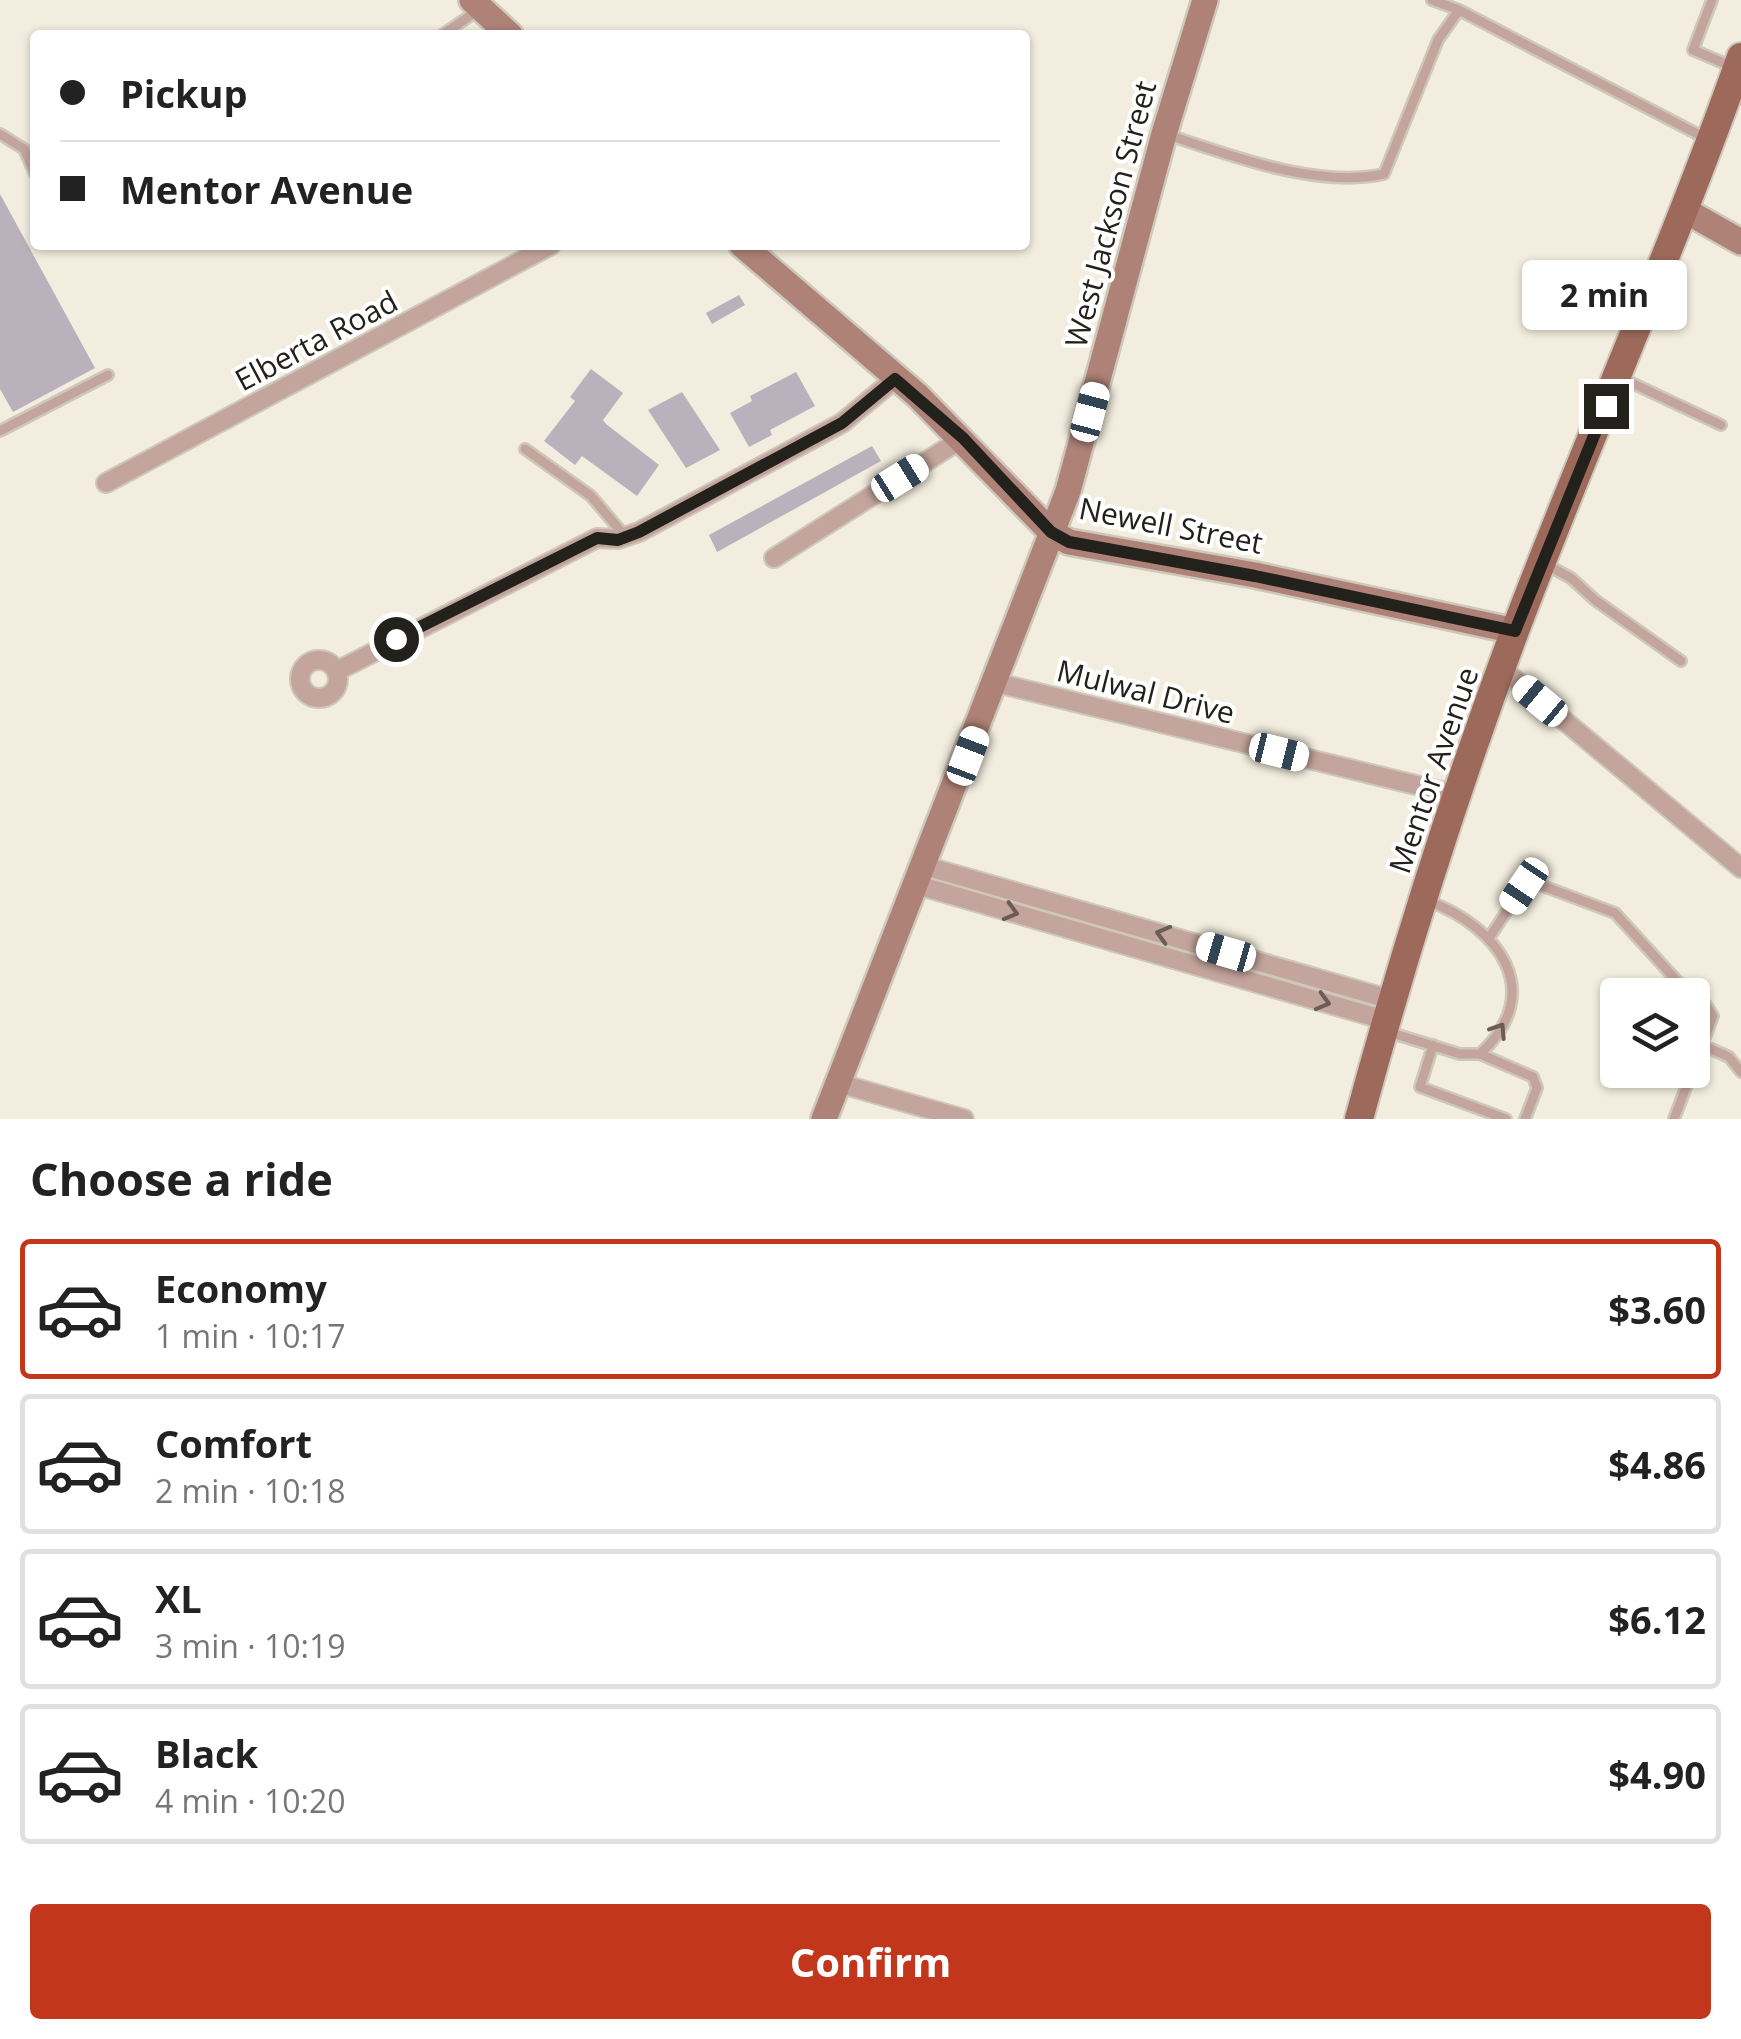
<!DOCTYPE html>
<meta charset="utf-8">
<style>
body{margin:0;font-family:"Open Sans",sans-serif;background:#f2f2f2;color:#222;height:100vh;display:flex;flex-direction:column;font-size:38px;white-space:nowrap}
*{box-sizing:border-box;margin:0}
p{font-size:32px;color:#767676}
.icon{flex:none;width:55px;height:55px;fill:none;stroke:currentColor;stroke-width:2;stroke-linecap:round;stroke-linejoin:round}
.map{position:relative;height:1119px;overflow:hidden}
.sheet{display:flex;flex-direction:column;background:#fff;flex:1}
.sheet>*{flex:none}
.banner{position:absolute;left:30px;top:30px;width:1000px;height:220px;border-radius:10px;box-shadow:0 2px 8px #0004;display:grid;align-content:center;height:220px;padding:0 30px;background:#fff}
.tools{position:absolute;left:1600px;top:978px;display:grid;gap:20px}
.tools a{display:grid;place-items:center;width:110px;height:110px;border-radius:10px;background:#fff;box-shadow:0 2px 8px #0004;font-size:50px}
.end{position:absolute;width:45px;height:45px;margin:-22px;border:12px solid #23211c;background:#fff;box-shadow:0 0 0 5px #fff}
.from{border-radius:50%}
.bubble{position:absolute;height:70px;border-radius:10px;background:#fff;box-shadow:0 2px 8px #0004;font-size:32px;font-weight:700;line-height:70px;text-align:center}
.car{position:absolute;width:30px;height:60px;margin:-30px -15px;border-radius:12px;box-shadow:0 0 8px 2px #0007;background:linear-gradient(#fff 24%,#345 0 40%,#fff 0 76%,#345 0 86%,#fff 0)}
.banner b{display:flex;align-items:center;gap:35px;height:95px;font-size:38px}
.banner b+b{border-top:2px solid #e0e0e0}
.banner i{width:25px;height:25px;background:#222}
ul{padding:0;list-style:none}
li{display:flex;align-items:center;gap:30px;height:140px;margin:0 20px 15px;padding:0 10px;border:5px solid #e0e0e0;border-radius:10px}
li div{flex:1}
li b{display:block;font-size:38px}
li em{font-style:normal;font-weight:700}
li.on{border-color:#c2371b}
li>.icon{width:90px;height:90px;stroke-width:1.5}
h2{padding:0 30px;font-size:45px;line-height:120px}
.primary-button{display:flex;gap:20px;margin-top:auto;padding:20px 30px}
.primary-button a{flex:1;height:115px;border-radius:10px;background:#c2371b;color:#fff;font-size:40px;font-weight:700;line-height:115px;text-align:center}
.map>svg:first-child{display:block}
.building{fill:#bab1bd}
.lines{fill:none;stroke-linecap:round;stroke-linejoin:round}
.lane-casing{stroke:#cdc8bb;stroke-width:14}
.street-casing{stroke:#cdc8bb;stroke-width:22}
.secondary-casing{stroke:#cdc8bb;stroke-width:30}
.primary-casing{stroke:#cdc8bb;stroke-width:32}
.lane{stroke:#c4a59d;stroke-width:9}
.street{stroke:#c4a59d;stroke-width:18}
.secondary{stroke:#ae8277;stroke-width:25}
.primary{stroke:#9d695b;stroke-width:28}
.oneway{stroke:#6b5c56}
.route{stroke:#23211c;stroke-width:12}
.labels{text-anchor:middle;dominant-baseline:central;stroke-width:8;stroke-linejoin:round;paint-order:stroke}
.street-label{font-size:30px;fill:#23211c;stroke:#fff}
</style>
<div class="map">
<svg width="1741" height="1119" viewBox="0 0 1741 1119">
<rect width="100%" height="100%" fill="#f2edde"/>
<path class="building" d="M0 194 95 368 13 412 0 389Z
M739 295 745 305 712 324 706 313Z
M591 369 623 393 603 420 606 424 659 465 637 496 582 456 575 465 544 441 575 401 570 397Z
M796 372 815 406 770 430 772 435 749 447 730 413 752 401 750 396Z
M682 392 720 450 686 468 648 410Z
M872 446 881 461 717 552 709 535Z"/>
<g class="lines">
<g class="lane-casing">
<path id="lane" d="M1432 0 1459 10 1709 140
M1712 0 1693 50 1733 67
M442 35 477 11
M0 134 24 149 35 174
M1165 134C1230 155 1316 189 1384 174L1438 40 1459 10
M1621 378 1721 425
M0 431 108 375
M525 449 591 496 624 535
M1545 564 1571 578 1595 600 1681 661
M1489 938 1524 885H1540L1615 913 1678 982 1697 991 1713 1016 1674 1119
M1385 1031 1460 1054H1480C1547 992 1499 927 1428 901
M1433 1045 1420 1087 1506 1119
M1702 1045 1729 1057 1741 1072
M1480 1054 1533 1077 1537 1088 1525 1119"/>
</g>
<g class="street-casing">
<path id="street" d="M106 483 551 245
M774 558 963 438
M300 679a19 19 0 1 1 38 0a19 19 0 1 1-38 0Z
M1501 668 1741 868
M337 671 597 538 618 539 639 532 842 423 895 379
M997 683 1457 795
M925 866 1392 1000
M917 885 1385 1020
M838 1083 964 1119"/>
</g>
<g class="secondary-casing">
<path id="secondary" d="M472 0 510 35
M1686 211 1741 242
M742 245 917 395 1051 532 1069 542 1255 575 1515 631
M824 1119 1068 491 1164 134 1205 0"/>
</g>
<g class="primary-casing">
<path id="primary" d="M1359 1119C1403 956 1454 794 1513 636 1586 442 1672 253 1741 57"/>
</g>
<use href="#lane" class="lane"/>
<use href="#street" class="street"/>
<use href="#secondary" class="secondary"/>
<use href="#primary" class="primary"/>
</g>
<defs><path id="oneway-chevron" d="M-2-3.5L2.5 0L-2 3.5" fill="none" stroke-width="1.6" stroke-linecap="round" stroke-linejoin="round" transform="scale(2.5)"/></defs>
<g class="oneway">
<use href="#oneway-chevron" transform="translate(1011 912) rotate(16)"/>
<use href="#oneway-chevron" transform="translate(1163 934) rotate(-164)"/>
<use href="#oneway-chevron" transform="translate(1323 1002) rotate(16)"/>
<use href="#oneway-chevron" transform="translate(1499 1030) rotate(-57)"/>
</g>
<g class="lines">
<path class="route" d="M396 639 597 538 618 540 639 532 842 423 895 379 963 438 1051 532 1069 542 1255 576 1515 631 1606 406"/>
</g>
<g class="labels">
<g class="street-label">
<text transform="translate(1110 214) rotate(-75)">West Jackson Street</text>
<text transform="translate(316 340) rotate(-28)">Elberta Road</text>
<text transform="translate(1171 525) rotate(11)">Newell Street</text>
<text transform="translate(1146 691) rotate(14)">Mulwal Drive</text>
<text transform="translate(1433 770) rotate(-71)">Mentor Avenue</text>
</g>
</g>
</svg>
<div class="tools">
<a><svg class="icon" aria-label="layers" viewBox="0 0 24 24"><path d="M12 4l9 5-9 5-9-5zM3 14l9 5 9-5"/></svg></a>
</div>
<i class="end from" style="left:396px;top:639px"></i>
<i class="end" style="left:1606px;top:406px"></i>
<div class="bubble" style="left:1522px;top:260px;width:165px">2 min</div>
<i class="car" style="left:1090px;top:412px;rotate:15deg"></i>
<i class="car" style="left:900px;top:478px;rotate:58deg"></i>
<i class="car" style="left:1540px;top:701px;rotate:310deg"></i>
<i class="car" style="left:1279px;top:752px;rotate:104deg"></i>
<i class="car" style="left:968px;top:756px;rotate:21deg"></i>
<i class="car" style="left:1524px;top:886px;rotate:214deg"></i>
<i class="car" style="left:1226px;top:952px;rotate:286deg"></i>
<div class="banner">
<b><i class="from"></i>Pickup</b>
<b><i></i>Mentor Avenue</b>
</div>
</div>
<section class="sheet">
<h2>Choose a ride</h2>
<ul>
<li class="on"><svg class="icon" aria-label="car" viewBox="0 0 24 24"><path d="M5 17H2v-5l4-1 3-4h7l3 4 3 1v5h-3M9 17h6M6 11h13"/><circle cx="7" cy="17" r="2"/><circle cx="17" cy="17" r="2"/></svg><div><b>Economy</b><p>1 min · 10:17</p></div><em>$3.60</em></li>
<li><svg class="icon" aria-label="car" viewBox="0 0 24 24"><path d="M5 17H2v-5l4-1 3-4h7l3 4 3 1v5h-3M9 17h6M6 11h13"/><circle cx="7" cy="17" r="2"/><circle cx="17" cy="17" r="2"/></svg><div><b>Comfort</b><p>2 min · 10:18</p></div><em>$4.86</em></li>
<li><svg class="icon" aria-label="car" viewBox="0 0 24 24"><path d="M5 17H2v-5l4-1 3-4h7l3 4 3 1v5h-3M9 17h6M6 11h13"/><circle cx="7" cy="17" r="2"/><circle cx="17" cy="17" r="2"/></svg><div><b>XL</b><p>3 min · 10:19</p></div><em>$6.12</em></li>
<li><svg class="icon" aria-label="car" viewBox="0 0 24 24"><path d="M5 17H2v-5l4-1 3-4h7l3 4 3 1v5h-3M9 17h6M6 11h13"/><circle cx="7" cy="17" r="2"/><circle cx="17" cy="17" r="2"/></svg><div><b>Black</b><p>4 min · 10:20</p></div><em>$4.90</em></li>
</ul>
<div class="primary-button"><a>Confirm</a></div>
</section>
